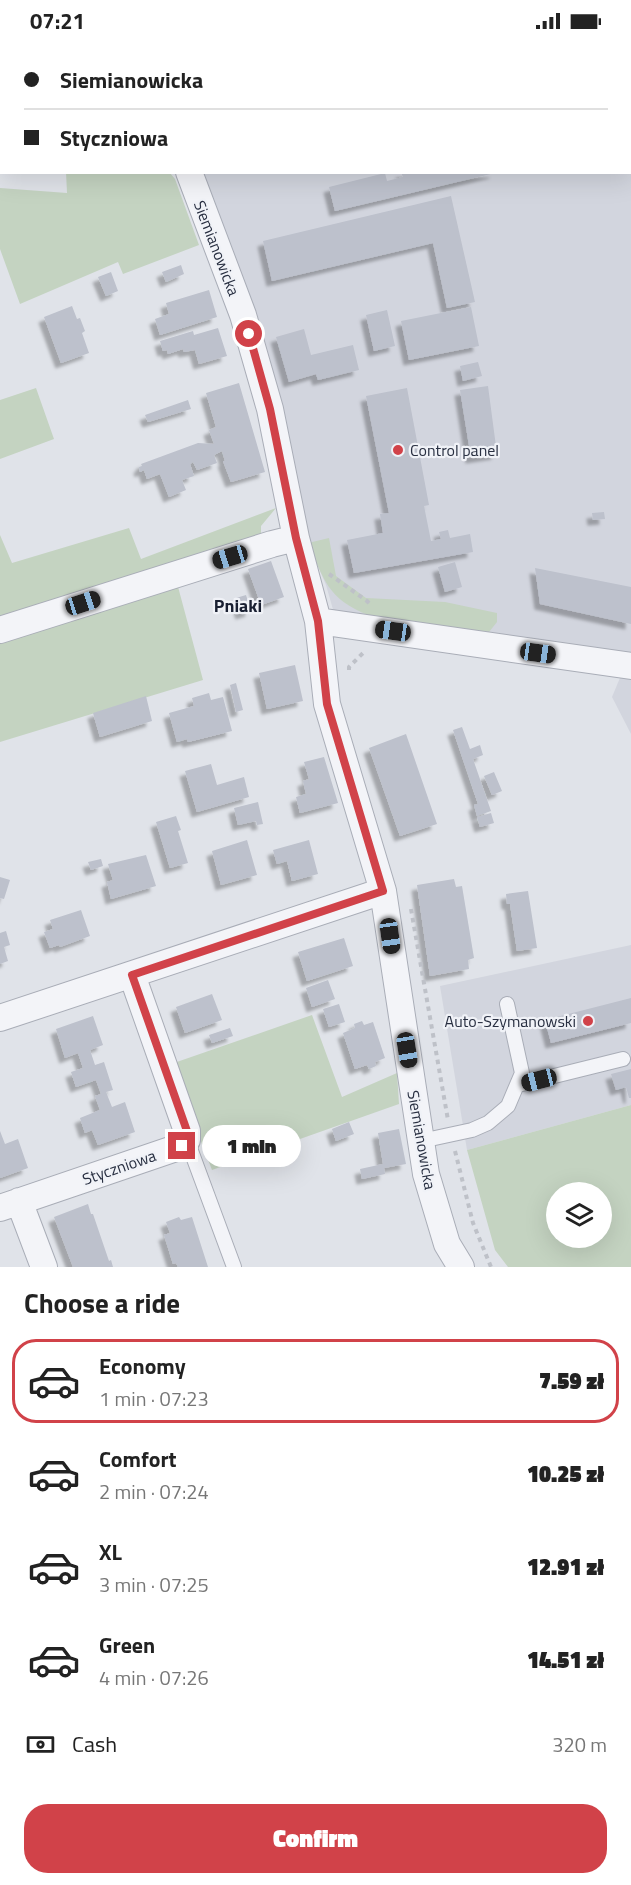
<!DOCTYPE html>
<meta charset="utf-8">
<style>
body{margin:0;font-family:"Titillium Web",sans-serif;background:#f2f2f2;color:#222;height:100vh;display:flex;flex-direction:column;font-size:22px;white-space:nowrap}
*{box-sizing:border-box;margin:0}
p{font-size:20px;color:#767676}
.icon{flex:none;width:33px;height:33px;fill:none;stroke:currentColor;stroke-width:2;stroke-linecap:round;stroke-linejoin:round}
.map{position:relative;height:1225px;overflow:hidden}
.details{display:flex;flex-direction:column;background:#fff;flex:1}
.details>*{flex:none}
.banner{position:absolute;left:0px;top:0px;width:632px;height:132px;box-shadow:0 6px 24px #0002;display:grid;align-content:center;height:132px;padding:0 24px;background:#fff}
.controls{position:absolute;left:546px;top:1140px;display:grid;gap:12px}
.controls a{display:grid;place-items:center;width:66px;height:66px;border-radius:50%;background:#fff;box-shadow:0 6px 24px #0002;font-size:30px}
.end{position:absolute;width:27px;height:27px;margin:-14px;border:8px solid #d14249;background:#fff;box-shadow:0 0 0 3px #fff}
.from{border-radius:50%}
.bubble{position:absolute;height:42px;border-radius:21px;background:#fff;box-shadow:0 6px 24px #0002;font-size:20px;font-weight:800;line-height:42px;text-align:center}
.car{position:absolute;width:18px;height:36px;margin:-18px -9px;border-radius:8px;box-shadow:0 0 4px 2px #0007;background:linear-gradient(#222 24%,#8ab4d8 0 40%,#222 0 76%,#8ab4d8 0 86%,#222 0)}
.banner b{display:flex;align-items:center;gap:21px;height:57px;font-size:22px}
.banner b+b{border-top:2px solid #e0e0e0}
.banner i{width:15px;height:15px;background:#222}
ul{padding:0;list-style:none}
li{display:flex;align-items:center;gap:18px;height:84px;margin:0 12px 9px;padding:0 12px;border:3px solid transparent;border-radius:24px}
li div{flex:1}
li b{display:block;font-size:22px}
li em{font-style:normal;font-weight:800}
li.selected{border-color:#d14249}
li>.icon{width:54px;height:54px;stroke-width:1.5}
h2{padding:0 24px;font-size:27px;line-height:72px}
.pay{display:flex;align-items:center;gap:15px;height:66px;padding:0 24px;font-size:22px}
.pay p{margin-inline-start:auto}
.primary-button{display:flex;gap:12px;margin-top:auto;padding:12px 24px}
.primary-button a{flex:1;height:69px;border-radius:24px;background:#d14249;color:#fff;font-size:24px;font-weight:800;line-height:69px;text-align:center}
.status{display:flex;justify-content:space-between;align-items:center;height:42px;padding:0 30px;background:#fff;direction:ltr}
.status svg{height:16px;fill:currentColor}
.map>svg:first-child{display:block}
.built{fill:#d2d5de}
.green{fill:#c4d3c1;fill-rule:evenodd}
.building{fill:#bdc1cc;filter:url(#shadow)}
.lines{fill:none;stroke-linecap:round;stroke-linejoin:round}
.lane-casing{stroke:#a9adb7;stroke-width:16}
.street-casing{stroke:#a9adb7;stroke-width:28}
.path{stroke:#bec1c8;stroke-width:4;stroke-dasharray:4.5 4.5;stroke-linecap:butt}
.lane{stroke:#f3f4f8;stroke-width:14}
.street{stroke:#f3f4f8;stroke-width:26}
.route{stroke:#d14249;stroke-width:8}
.poi-dot{fill:#d14249;stroke:#f0f2f7;stroke-width:2}
.labels{text-anchor:middle;dominant-baseline:central;stroke-width:4.5;stroke-linejoin:round;paint-order:stroke}
.street-label{font-size:16px;fill:#282f41;stroke:#f0f2f7}
.poi-label{font-size:16px;fill:#282f41;stroke:#f0f2f7;text-anchor:start}
.neighbourhood-label{font-size:18px;font-weight:bold;fill:#1a2032;stroke:#f0f2f7}
</style>
<div class="status"><b>07:21</b><svg viewBox="0 0 49 12"><path d="M0 12V9h3v3zM5 12V6h3v6zM10 12V3h3v9zM15 12V0h3v12zM26 1h20v11H26zM47 4h2v5h-2z"/></svg></div>
<div class="map">
<svg width="631" height="1225" viewBox="0 0 631 1225">
<defs>
<filter id="shadow"><feDropShadow dx="-5.5" dy="5.5" stdDeviation="1.5" flood-color="#0004"/></filter>
</defs>
<rect width="100%" height="100%" fill="#e0e3e9"/>
<path class="built" d="M211 0H631V692L612 655 627 619 334 571 326 543 308 501 201 131 630 130V2L210 1Z
M631 903V1063L467 1108 440 944Z"/>
<path class="green" d="M66 130 170 131 175 137 199 203 123 232 118 220 20 262 0 207V146L67 151Z
M36 346 54 397 0 417V358Z
M276 466 261 484V496L0 578V493L12 521 129 486 141 517Z
M329 496 336 534 366 556 445 560 497 571V580L489 590 368 573C328 557 324 538 308 501Z
M177 541 203 638 0 700V601Z
M312 973 342 1055 397 1031 399 1062 212 1128 171 1022Z
M631 1063V1225H508L495 1208 467 1108ZM556 1150H602V1196H556Z"/>
<path class="building" d="M401 130H495V131L335 169 329 145 385 131 387 139 403 135Z
M451 154 475 260 447 266 433 201 272 239 263 199Z
M181 223 184 232 166 240 162 230Z
M111 230 118 249 106 254 98 235Z
M209 248 217 275 160 293 155 277 169 272 166 261Z
M72 264 77 277 80 276 85 289 82 291 89 311 61 321 44 275Z
M471 265 479 304 409 318 401 279Z
M387 268 395 304 374 309 366 273Z
M218 286 227 314 199 322 195 308 184 310 183 307 168 312 167 308 163 309 160 299 193 289 194 293Z
M304 287 311 313 353 303 359 328 318 338 316 332 289 340 276 295Z
M478 320 482 334 463 339 460 324Z
M239 341 265 430 231 440 223 419H225L222 409 214 413 217 421 197 428 193 420 190 422 194 434 182 438 186 448 169 455 160 432 147 437 144 428 140 430 139 425 142 424 141 422 198 401 214 402 209 388 216 385 206 351Z
M488 344 497 412 471 416 460 348Z
M407 346 429 463 424 464 431 499 441 497 439 490 448 488 450 496 470 492 473 510 354 531 347 498 383 491 380 472 389 471 366 354Z
M188 358 191 367 148 380 145 373Z
M604 470 605 477 593 478 592 471Z
M271 519 284 555 261 563 248 527Z
M455 520 462 545 445 550 438 525Z
M535 526 631 545V582L540 562Z
M246 553 251 569 241 572 236 556Z
M295 623 303 659 267 667 259 631Z
M236 641 243 668 236 670 230 643Z
M209 651 211 658 223 655 232 689 188 700 187 697 177 700 169 671 194 664 192 656Z
M146 654 152 679 100 695 93 671Z
M462 685 470 707 480 703 483 713 473 717 491 769 477 774 474 763 478 762 453 688Z
M406 692 437 782 400 794 369 706Z
M324 715 338 761 300 771 296 755 306 752 303 739 309 737 304 720Z
M211 722 217 743 244 735 249 755 197 770 185 729Z
M494 730 502 749 492 753 484 734Z
M258 760 263 782 257 783 256 779 238 783 234 766Z
M491 771 494 781 480 785 477 775Z
M176 774 181 788 178 789 188 821 170 826 156 780Z
M247 798 257 833 221 843 212 809Z
M309 798 318 832 292 839 287 819 277 822 273 808Z
M146 813 156 844 111 857 107 840 113 838 108 822Z
M101 817 103 824 91 828 88 820Z
M0 835 10 838 4 857 0 856Z
M454 837 456 845 462 844 474 916 468 918 469 927 430 934 417 843Z
M528 849 537 906 517 909 510 862H507L506 852Z
M81 868 90 894 60 905 59 903 50 906 44 890 53 887 50 878Z
M6 889 10 903 4 905 8 919 0 922V891Z
M344 896 353 924 307 939 298 910Z
M328 938 335 957 312 965 306 946Z
M212 952 222 978 185 991 176 965Z
M631 956V981L551 1001 545 978Z
M339 962 345 980 329 985 323 967Z
M93 974 103 1003 90 1008 95 1023 104 1020 113 1048 106 1050 112 1065 125 1060 135 1090 98 1103 92 1088 85 1091 80 1076 100 1068 95 1054 101 1052 96 1038 76 1045 71 1030 83 1026 78 1011 65 1016 56 987Z
M362 979 364 983 373 980 385 1016 375 1020 376 1024 369 1027 367 1023 355 1027 343 991 355 986 354 982Z
M230 986 233 994 212 1001 209 993Z
M631 1027V1056H629L626 1045 616 1048 611 1032Z
M349 1080 354 1092 336 1099 332 1087Z
M399 1087 406 1122 384 1126 385 1132 362 1137 360 1127 383 1122 378 1091Z
M0 1089 5 1102 18 1097 28 1126 0 1136Z
M88 1162 91 1172H93L109 1219 111 1218 113 1225H73L54 1175Z
M179 1175 181 1178 192 1175 208 1225H178L176 1221 173 1222 164 1193 170 1191 166 1180Z"/>
<g class="lines">
<g class="lane-casing">
<path id="lane" d="M31 0V2
M518 1043 623 1017
M187 1098 234 1225
M421 1099 472 1088 488 1081 508 1064 522 1031 507 962"/>
</g>
<g class="street-casing">
<path id="street" d="M190 2 191 0
M0 80H2
M189 130 243 273 270 367 296 496 318 579 327 662 383 849 426 1132 447 1202 461 1225
M318 579 631 624
M0 588 272 502 296 496
M0 976 383 849
M19 1159 44 1225
M0 1166 182 1104 187 1098V1089L132 933"/>
</g>
<path class="path" d="M329 532 367 559 371 563
M349 628V625L365 609
M411 867 448 1078
M455 1109 473 1181 491 1225"/>
<use href="#lane" class="lane"/>
<use href="#street" class="street"/>
</g>
<g class="lines">
<path class="route" d="M182 1104 187 1098V1089L132 933 383 849 327 662 318 579 296 496 270 367 249 292"/>
</g>
<g class="poi-dot">
<circle cx="398" cy="408" r="6"/>
<circle cx="588" cy="979" r="6"/>
</g>
<g class="labels">
<g class="street-label">
<text transform="translate(217 206) rotate(69)">Siemianowicka</text>
<text transform="translate(422 1098) rotate(80)">Siemianowicka</text>
<text transform="translate(119 1125) rotate(-19)">Styczniowa</text>
</g>
<g class="poi-label">
<text x="410" y="408">Control panel</text>
<text x="576" y="979" text-anchor="end">Auto-Szymanowski</text>
</g>
<g class="neighbourhood-label">
<text x="238" y="563">Pniaki</text>
</g>
</g>
</svg>
<div class="controls">
<a><svg class="icon" aria-label="layers" viewBox="0 0 24 24"><path d="M12 4l9 5-9 5-9-5zM3 14l9 5 9-5"/></svg></a>
</div>
<i class="end from" style="left:249px;top:292px"></i>
<i class="end" style="left:182px;top:1104px"></i>
<div class="bubble" style="left:202px;top:1083px;width:99px">1 min</div>
<i class="car" style="left:230px;top:515px;rotate:253deg"></i>
<i class="car" style="left:83px;top:561px;rotate:72deg"></i>
<i class="car" style="left:393px;top:589px;rotate:278deg"></i>
<i class="car" style="left:538px;top:611px;rotate:98deg"></i>
<i class="car" style="left:390px;top:894px;rotate:172deg"></i>
<i class="car" style="left:407px;top:1008px;rotate:171deg"></i>
<i class="car" style="left:539px;top:1038px;rotate:256deg"></i>
<div class="banner">
<b><i class="from"></i>Siemianowicka</b>
<b><i></i>Styczniowa</b>
</div>
</div>
<section class="details">
<h2>Choose a ride</h2>
<ul>
<li class="selected"><svg class="icon" aria-label="car" viewBox="0 0 24 24"><path d="M5 17H2v-5l4-1 3-4h7l3 4 3 1v5h-3M9 17h6M6 11h13"/><circle cx="7" cy="17" r="2"/><circle cx="17" cy="17" r="2"/></svg><div><b>Economy</b><p>1 min · 07:23</p></div><em>7.59 zł</em></li>
<li><svg class="icon" aria-label="car" viewBox="0 0 24 24"><path d="M5 17H2v-5l4-1 3-4h7l3 4 3 1v5h-3M9 17h6M6 11h13"/><circle cx="7" cy="17" r="2"/><circle cx="17" cy="17" r="2"/></svg><div><b>Comfort</b><p>2 min · 07:24</p></div><em>10.25 zł</em></li>
<li><svg class="icon" aria-label="car" viewBox="0 0 24 24"><path d="M5 17H2v-5l4-1 3-4h7l3 4 3 1v5h-3M9 17h6M6 11h13"/><circle cx="7" cy="17" r="2"/><circle cx="17" cy="17" r="2"/></svg><div><b>XL</b><p>3 min · 07:25</p></div><em>12.91 zł</em></li>
<li><svg class="icon" aria-label="car" viewBox="0 0 24 24"><path d="M5 17H2v-5l4-1 3-4h7l3 4 3 1v5h-3M9 17h6M6 11h13"/><circle cx="7" cy="17" r="2"/><circle cx="17" cy="17" r="2"/></svg><div><b>Green</b><p>4 min · 07:26</p></div><em>14.51 zł</em></li>
</ul>
<div class="pay"><svg class="icon" aria-label="cash" viewBox="0 0 24 24"><path d="M3 7h18v10H3z"/><circle cx="12" cy="12" r="2"/></svg>Cash<p>320 m</p></div>
<div class="primary-button"><a>Confirm</a></div>
</section>
